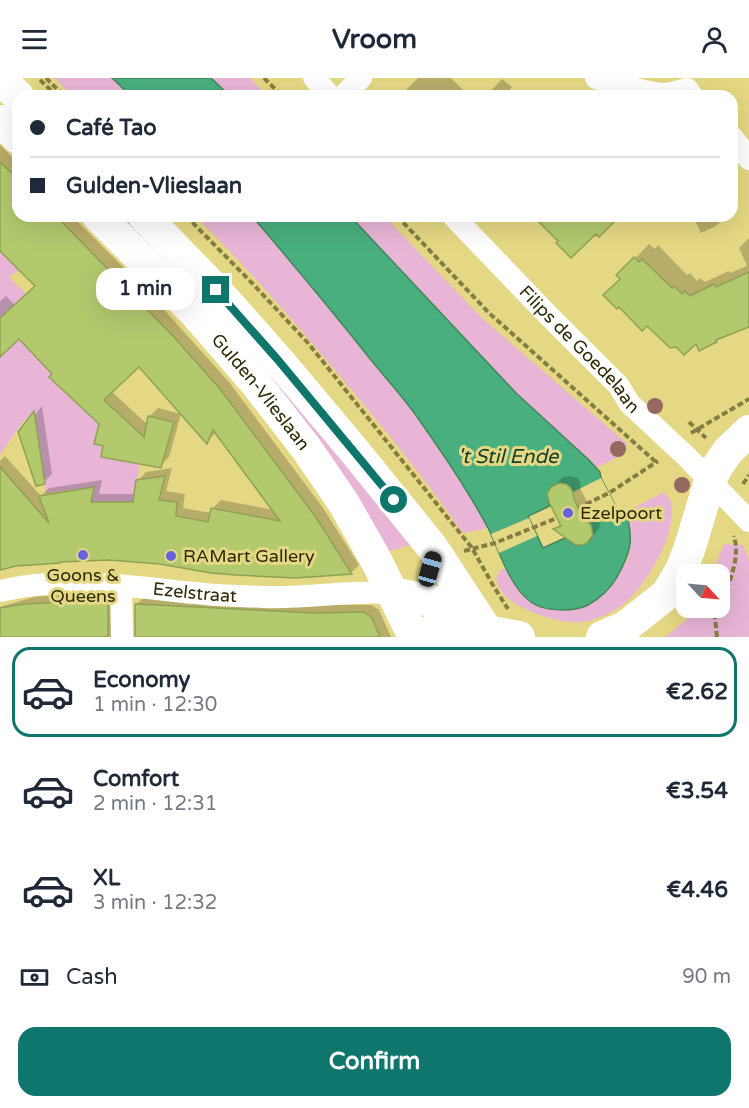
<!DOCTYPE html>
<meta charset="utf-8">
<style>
body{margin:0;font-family:"Varela Round",sans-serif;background:#f6f6f7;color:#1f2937;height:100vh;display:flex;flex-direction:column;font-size:22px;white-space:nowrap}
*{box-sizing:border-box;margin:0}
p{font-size:20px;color:#747a83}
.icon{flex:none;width:33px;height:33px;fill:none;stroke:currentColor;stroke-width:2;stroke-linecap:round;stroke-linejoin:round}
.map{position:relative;height:559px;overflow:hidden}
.side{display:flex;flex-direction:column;background:#fff;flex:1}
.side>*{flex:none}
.banner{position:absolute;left:12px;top:12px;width:726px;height:132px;border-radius:18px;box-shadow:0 6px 24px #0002;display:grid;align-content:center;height:132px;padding:0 18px;background:#fff}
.needle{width:39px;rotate:116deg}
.tools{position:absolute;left:676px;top:486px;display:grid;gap:12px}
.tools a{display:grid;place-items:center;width:54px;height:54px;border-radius:12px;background:#fff;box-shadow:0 6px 24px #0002;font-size:30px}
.end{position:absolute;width:27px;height:27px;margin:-14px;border:8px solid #0f766e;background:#fff;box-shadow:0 0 0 3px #fff}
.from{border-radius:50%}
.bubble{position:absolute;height:42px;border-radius:18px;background:#fff;box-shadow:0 6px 24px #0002;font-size:20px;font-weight:800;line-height:42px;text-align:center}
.car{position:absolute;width:18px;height:36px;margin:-18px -9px;border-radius:8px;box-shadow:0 0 4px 2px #0007;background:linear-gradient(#222 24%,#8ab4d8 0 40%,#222 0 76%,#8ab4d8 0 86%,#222 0)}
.banner b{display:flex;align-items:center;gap:21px;height:57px;font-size:22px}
.banner b+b{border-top:2px solid #e0e1e3}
.banner i{width:15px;height:15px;background:#1f2937}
ul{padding:10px 0 0;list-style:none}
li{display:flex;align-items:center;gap:18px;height:90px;margin:0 12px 9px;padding:0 6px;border:3px solid transparent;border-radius:18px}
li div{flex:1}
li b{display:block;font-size:22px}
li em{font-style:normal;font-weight:800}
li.on{border-color:#0f766e}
li>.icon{width:54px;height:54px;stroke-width:1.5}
.pay{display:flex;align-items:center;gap:15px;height:66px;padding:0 18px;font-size:22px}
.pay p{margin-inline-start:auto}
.primary-button{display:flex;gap:12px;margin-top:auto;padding:12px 18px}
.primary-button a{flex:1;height:69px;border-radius:18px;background:#0f766e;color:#fff;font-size:24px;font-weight:800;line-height:69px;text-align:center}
header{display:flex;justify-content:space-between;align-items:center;height:78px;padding:0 18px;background:#fff;font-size:27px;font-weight:800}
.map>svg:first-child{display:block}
.green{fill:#e8b5d6}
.water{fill:#49af7f;stroke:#41875a;stroke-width:1.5;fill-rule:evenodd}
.pier{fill:#e5d884}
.shadow{fill:#0003}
.building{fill:#b2c96e;stroke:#8fa254;stroke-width:1.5}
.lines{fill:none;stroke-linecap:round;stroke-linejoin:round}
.path{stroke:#867d42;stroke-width:4;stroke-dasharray:6 3;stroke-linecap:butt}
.street{stroke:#fff;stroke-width:22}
.secondary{stroke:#fff;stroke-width:32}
.tree{fill:#956860}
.route{stroke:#0f766e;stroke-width:8}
.poi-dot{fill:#6763dc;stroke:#e5d884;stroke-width:2}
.labels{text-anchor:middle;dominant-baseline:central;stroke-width:6;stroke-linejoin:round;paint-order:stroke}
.street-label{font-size:18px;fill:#2f2905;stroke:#e5d884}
.poi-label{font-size:18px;fill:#2f2905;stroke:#e5d884;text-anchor:start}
.water-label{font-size:20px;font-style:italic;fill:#15402c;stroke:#e5d884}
</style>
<header><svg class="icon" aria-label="menu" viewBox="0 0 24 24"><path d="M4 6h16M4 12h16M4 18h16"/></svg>Vroom<svg class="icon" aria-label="person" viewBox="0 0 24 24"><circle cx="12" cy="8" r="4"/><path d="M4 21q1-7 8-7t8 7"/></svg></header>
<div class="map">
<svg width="749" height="559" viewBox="0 0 749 559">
<rect width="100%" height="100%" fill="#e5d884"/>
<path class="green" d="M54 0H112L131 18H73Z
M211 0H250L268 18H230Z
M113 138H124L163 176 293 321 412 467 385 474Z
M195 138H252L309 205 421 343 465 409 488 450 463 455C421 395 375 339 327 283 285 233 242 184 195 138Z
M350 138H384L483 241 617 357 627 366 624 376 596 390 589 382 516 315Z
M0 171 21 191 9 199 46 236 20 262 52 296 49 300 140 382 134 425 91 424 94 409 46 415 35 337 33 335 27 342 25 341 0 377Z
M664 414 671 423C672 432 672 441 670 450 665 473 643 510 625 525 616 533 600 540 588 543 571 548 541 539 526 531 511 524 499 517 496 499L501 492 506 490C511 500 521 518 531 524 534 527 540 528 544 529 576 540 606 520 621 492 623 489 626 484 628 480 632 465 630 449 626 434Z
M724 466 743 467 749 483V559H665L686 542 694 530H720V496H712Z"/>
<path class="water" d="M112 0H211L230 18H131Z
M252 138H350L516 315 589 382 600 394 601 400 620 436 626 434C634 462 631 474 617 499 611 510 599 521 588 527 574 534 544 534 531 524 509 508 500 474 488 450 469 414 446 380 422 346 407 323 388 303 371 282 332 233 292 185 252 138ZM559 405H564L572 411 573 420 585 441 591 447 593 457C586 469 575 472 567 459L543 470 528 438 550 428C545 417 547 409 559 405Z"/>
<path class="pier" d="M601 400 617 430 590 445 585 441 573 420V414Z
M529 440 537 458 499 475 491 456Z"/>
<path class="shadow" d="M418 0H451L469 18H400Z
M502 1 512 9 508 14 513 18H486Z
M0 67 18 85V138H72L149 215 229 304 323 430 359 487 351 495 109 481 16 486 0 490V383L5 378 41 418 49 410 102 402 99 416H136L138 403 146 394 172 390 166 413 185 416 183 430 211 435 212 431 221 422 274 432 216 354 207 364 140 287 111 313 148 347 150 338 158 330 181 336 169 379 160 388 105 367 101 345 19 259 0 277V223L6 218 15 227 36 208 0 169Z
M693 138H723L724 140 716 148 701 155Z
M749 160V247L720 259 716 263H696L619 197 649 166 655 171 658 167 687 197 690 195 697 203 700 200 705 204 729 193 730 195 747 188 739 170Z
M42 328 52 396 44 404 20 355Z
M570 398 577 400 580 403 581 412 592 433 599 439 600 448 597 453 589 462 555 451 561 445 554 408 563 399Z
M78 516 115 517 120 559H0V529L34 519Z
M144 519 323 527H372L379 532 391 559H137L136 527Z"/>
<path class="building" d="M0 84 18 101V138H56L173 258 221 312 315 438 352 496 296 500 236 497 211 495 160 486 109 482 60 484V485L16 488 0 492V389L49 445 39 418 94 409 91 424H133L136 402 165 398 159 422 177 424 176 438 208 444 211 430 280 443 213 352 207 366 139 289 104 322 144 359 148 338 174 344 161 390 101 379 103 368 94 366 99 346 49 299 52 296 19 261 0 279V240L35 208 0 173Z
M533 138H620L599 159 596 156 571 180 556 165 558 163Z
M634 179 639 184 642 181 672 210 674 208 682 216 685 213 690 218 714 206 716 209 749 194V249L716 262 717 264 699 273 696 266 684 277 676 269 670 270 647 248 642 253 619 229 617 231 603 217 620 201 616 197Z
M34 333 45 406 36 408 18 354Z
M559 405 566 406 570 409 573 414 574 421 584 441 591 447 593 457 587 465 582 467H576L553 451 561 448 549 424 547 416 551 409Z
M69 524H108V559H0V530L24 526Z
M135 526 314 535 364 534 372 540 380 559H135Z"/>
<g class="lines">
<path class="path" d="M46 0 64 18
M264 0 282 18
M40 2 57 18
M186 138 252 205 308 265 472 470 494 509 508 531
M397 138 489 235 656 384
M689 344 706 360
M691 355 749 321
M743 406 749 397
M578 430 609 415 658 383
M464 473 495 465 557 440
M720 528C728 506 741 482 734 458
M717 559 715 540 720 530"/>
<g class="street">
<path d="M314 0 330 18"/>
<path d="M596 0C615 5 644 15 663 16 671 16 679 13 687 11L692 18"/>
<path d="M343 18 361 0"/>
<path d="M732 59 749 81"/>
<path id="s1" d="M453 138 547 236 618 307 630 326 687 379 749 443"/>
<path d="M121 508 122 559"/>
<path id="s2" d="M0 513C67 496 137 510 205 516 224 518 244 518 264 519 307 521 349 512 392 515"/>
</g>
<g class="secondary">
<path d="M0 1 18 18"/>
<path d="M0 43 18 60"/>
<path id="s3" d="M98 138 195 235 254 303 306 370 343 424 376 482 414 559"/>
<path d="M144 138 216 212 278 282 356 375 432 469 491 559"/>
<path d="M392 515 432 523 450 531 482 550"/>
<path d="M426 559C432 550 439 548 449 546L519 559"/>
<path d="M602 559 625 549 667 516 680 494 689 472 710 403 717 389 728 373 749 353"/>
</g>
</g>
<g class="tree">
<circle cx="655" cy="328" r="8"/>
<circle cx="618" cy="371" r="8"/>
<circle cx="682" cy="407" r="8"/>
</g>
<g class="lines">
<path class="route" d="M216 212 278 282 394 422"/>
</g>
<g class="poi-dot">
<circle cx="568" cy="435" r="6"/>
<circle cx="83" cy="477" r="6"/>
<circle cx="171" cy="478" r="6"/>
</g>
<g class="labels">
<g class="street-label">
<text stroke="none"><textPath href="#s1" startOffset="184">Filips de Goedelaan</textPath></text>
<text stroke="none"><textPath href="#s3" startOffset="240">Gulden-Vlieslaan</textPath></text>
<text stroke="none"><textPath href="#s2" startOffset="196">Ezelstraat</textPath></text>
</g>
<g class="poi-label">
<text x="580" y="435">Ezelpoort</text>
<text x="183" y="478">RAMart Gallery</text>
<text x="83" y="497" text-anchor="middle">Goons &amp;<tspan x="83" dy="21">Queens</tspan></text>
</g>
<g class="water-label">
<text x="508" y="379">'t Stil Ende</text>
</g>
</g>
</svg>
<div class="tools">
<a><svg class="needle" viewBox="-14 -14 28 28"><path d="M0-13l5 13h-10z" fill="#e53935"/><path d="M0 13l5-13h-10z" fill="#747a83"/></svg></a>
</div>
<i class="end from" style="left:394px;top:422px"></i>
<i class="end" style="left:216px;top:212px"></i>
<div class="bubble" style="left:96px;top:190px;width:99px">1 min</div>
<i class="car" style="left:430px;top:491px;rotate:16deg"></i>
<div class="banner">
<b><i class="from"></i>Café Tao</b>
<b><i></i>Gulden-Vlieslaan</b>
</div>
</div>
<section class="side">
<ul>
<li class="on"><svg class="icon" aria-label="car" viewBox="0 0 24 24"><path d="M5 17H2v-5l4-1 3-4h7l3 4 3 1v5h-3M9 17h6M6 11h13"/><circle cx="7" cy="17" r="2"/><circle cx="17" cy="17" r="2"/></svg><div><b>Economy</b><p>1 min · 12:30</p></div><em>€2.62</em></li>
<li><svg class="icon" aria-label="car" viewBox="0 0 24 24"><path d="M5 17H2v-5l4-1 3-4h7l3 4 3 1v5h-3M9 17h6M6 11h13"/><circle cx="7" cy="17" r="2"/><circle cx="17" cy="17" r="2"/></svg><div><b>Comfort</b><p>2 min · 12:31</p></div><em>€3.54</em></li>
<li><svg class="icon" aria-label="car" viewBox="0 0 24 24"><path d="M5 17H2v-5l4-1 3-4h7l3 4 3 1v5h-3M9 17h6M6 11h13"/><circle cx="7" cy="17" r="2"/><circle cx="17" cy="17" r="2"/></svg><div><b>XL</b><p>3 min · 12:32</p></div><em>€4.46</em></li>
</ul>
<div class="pay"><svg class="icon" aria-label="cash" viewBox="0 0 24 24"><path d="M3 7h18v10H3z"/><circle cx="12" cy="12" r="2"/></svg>Cash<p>90 m</p></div>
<div class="primary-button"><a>Confirm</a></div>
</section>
